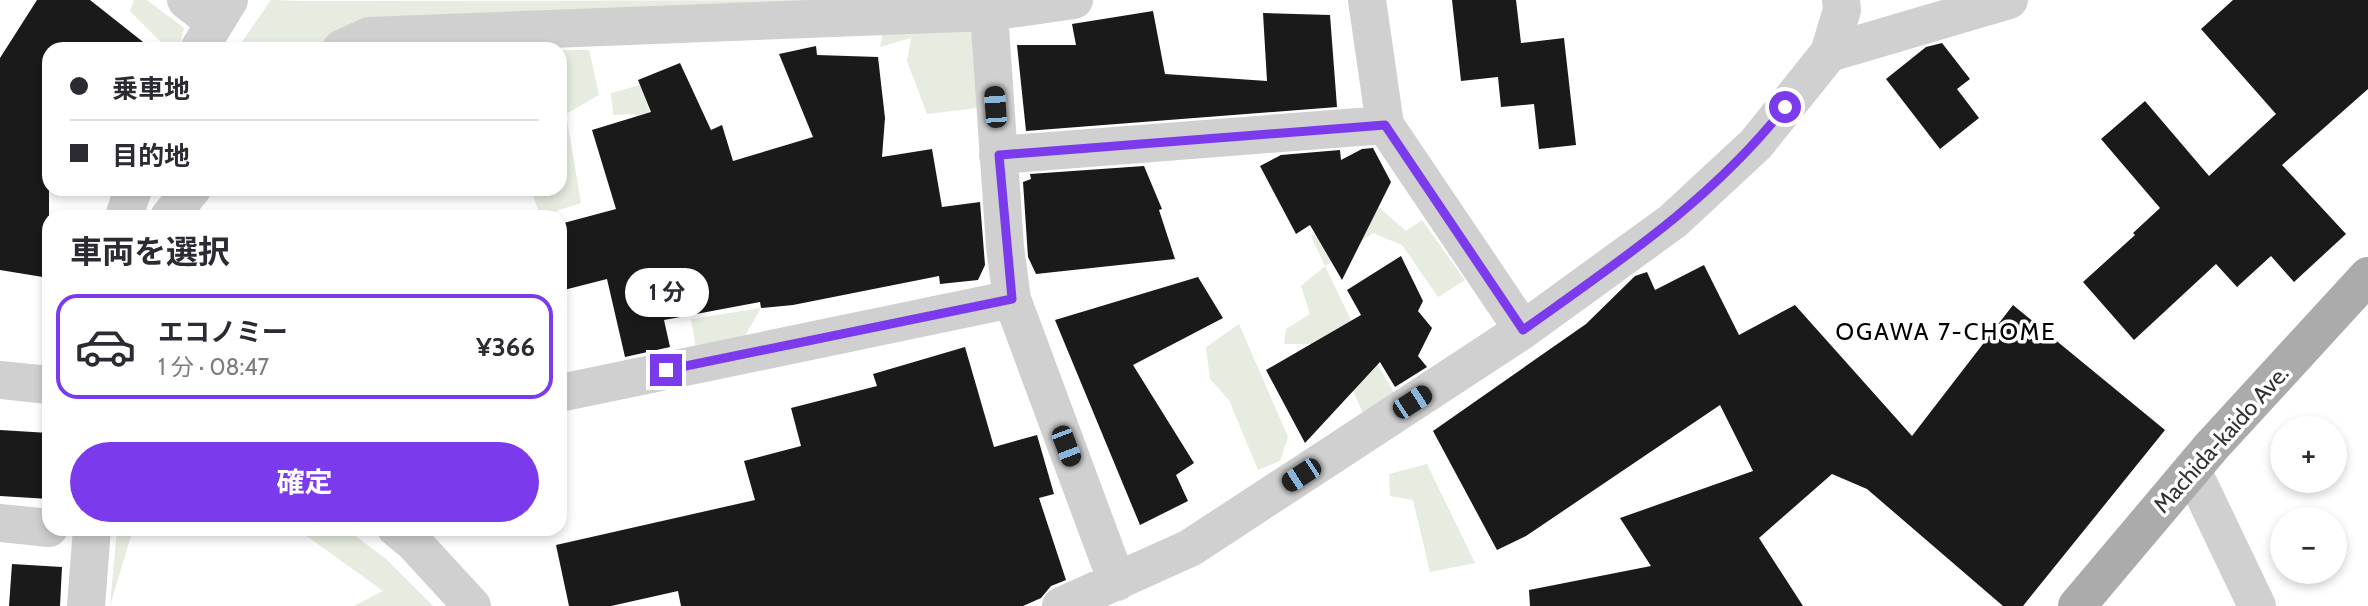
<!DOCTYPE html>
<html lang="ja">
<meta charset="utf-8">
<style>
body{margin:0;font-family:Cabin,"Noto Sans JP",sans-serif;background:#f7f7f7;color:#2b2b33;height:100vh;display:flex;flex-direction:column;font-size:26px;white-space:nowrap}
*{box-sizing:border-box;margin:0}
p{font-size:23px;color:#7c7c81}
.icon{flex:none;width:38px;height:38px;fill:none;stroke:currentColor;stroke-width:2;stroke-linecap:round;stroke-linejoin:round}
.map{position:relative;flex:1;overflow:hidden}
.side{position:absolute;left:42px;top:210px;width:525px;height:326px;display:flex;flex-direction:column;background:#fff;border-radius:21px;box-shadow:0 4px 10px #0003}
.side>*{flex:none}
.banner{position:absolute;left:42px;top:42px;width:525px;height:154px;border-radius:21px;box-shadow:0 4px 10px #0003;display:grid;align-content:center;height:154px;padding:0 28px;background:#fff}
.buttons{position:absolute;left:2270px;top:416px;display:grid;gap:14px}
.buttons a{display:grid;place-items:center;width:77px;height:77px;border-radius:50%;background:#fff;box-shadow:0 4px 10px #0003;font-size:35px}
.end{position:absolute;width:32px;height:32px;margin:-16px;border:9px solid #7c3aed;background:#fff;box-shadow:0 0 0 4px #fff}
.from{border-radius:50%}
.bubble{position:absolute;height:49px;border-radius:24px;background:#fff;box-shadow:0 4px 10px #0003;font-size:23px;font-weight:700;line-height:49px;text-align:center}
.car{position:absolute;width:21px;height:42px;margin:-21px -10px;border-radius:9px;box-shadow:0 0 5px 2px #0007;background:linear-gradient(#222 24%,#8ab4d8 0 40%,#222 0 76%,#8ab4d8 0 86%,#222 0)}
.banner b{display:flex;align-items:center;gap:24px;height:66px;font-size:26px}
.banner b+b{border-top:2px solid #e1e1e2}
.banner i{width:18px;height:18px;background:#2b2b33}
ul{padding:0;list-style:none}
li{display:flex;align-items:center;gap:21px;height:105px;margin:0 14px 10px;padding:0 14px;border:4px solid transparent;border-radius:21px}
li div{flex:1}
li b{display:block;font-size:26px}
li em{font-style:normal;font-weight:700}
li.current{border-color:#7c3aed}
li>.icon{width:63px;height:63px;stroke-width:1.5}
h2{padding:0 28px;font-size:32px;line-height:84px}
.cta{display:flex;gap:14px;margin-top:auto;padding:14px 28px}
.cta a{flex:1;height:80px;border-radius:42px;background:#7c3aed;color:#fff;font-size:28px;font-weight:700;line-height:80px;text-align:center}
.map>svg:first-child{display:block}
.green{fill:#e6ecdf}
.building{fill:#1a1a1a}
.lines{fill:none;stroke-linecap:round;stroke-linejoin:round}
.minor{stroke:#d0d0d0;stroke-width:38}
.major{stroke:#ababab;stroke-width:38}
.route{stroke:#7c3aed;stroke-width:9}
.labels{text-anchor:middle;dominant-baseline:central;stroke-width:7;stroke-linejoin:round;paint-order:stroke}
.street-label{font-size:23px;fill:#333;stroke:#fff}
.neighbourhood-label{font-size:24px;letter-spacing:2px;fill:#000;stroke:#fff}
</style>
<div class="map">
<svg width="2368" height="606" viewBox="0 0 2368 606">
<rect width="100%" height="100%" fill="#fff"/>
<path class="green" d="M134 0H147L184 28 179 49H168L130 11Z
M271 0 304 1 889 0 344 49H237Z
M971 26 978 108 927 114 907 61 911 38 880 47 884 27Z
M560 50H589L599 95 566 114 581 203 540 216 531 189H560Z
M640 85 670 168 660 174 635 114 613 115 611 93Z
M1372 201 1406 231 1422 220 1465 280 1438 297 1402 245 1373 233 1325 266 1351 320 1398 399 1363 413 1332 344H1284L1286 329 1310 314 1301 286 1325 266 1311 236Z
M761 308 741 343 696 348 691 319Z
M1239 324 1288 437 1280 461 1258 470 1229 400 1210 379 1206 347Z
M1427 464 1475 563 1430 572 1413 500 1390 496 1389 474Z
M117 529H133L110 606Z
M297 529H346L385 558 433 606H354L383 591Z"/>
<path class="building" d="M37 0H90L152 49H49V278L0 270V58Z
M1452 0H1516L1521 43 1564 38 1576 145 1539 149 1534 104 1501 107 1498 77 1461 81Z
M2233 0H2368V89L2282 165 2346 234 2294 282 2271 256 2237 287 2216 264 2134 340 2083 282 2135 235 2133 233 2160 208 2101 139 2145 101 2209 176 2276 114 2201 29Z
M1153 11 1165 74 1267 81 1263 13 1330 15 1337 107 1026 131 1017 45H1076L1072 24Z
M1942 43 1970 79 1957 89 1979 118 1940 149 1886 79 1926 47Z
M816 46 817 55 878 57 885 118 882 157 932 149 942 207 980 202 985 265 978 280 940 284 939 276 793 305 761 308 760 302 664 320 670 347 625 357 607 279 560 291V224L616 209 592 130 651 112 638 80 680 63 711 130 722 125 733 161 813 137 779 54Z
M1373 148 1391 182 1342 280 1310 225 1296 234 1260 166 1281 155 1340 150 1341 160 1362 149Z
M1144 166 1162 209 1159 210 1175 259 1036 274 1028 257 1023 182 1031 179 1030 174Z
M1401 256 1423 301 1418 311 1432 328 1418 356 1427 367 1395 387 1380 362 1305 443 1266 370 1361 315 1347 290Z
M1704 265 1739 335 1795 305 1912 436 2013 305 2165 430 2023 606H2003L1867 489 1832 474 1759 538 1803 606H1530L1529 590 1651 566 1620 518 1753 471 1720 405 1526 536 1497 550 1433 431 1586 324 1635 276 1647 272 1655 290Z
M1198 277 1223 318 1133 365 1194 463 1176 475 1188 501 1140 525 1055 320Z
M965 347 994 447 1037 435 1054 494 1039 498 1066 580 1051 586 1041 598 1023 606H681L678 591 611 606H569L556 545 755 500 744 461 801 446 791 408 877 386 873 374Z
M0 430 49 433V499L0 496Z
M12 564 62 567 60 606H9Z"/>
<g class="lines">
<path class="minor" d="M186 0 214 22
M1367 0 1385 125 1523 330
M989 12 1005 247 1012 299 1117 582
M199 49 229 0
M341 49 369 36 989 12 1074 0
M1829 53 2009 0
M998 155 1385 125
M124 217 133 189
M169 217 192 189
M0 380 49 385
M560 393 1012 299
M2192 470 2257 606
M0 523 49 528
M396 528 414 543 472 606
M86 606 92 528
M1061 606 1190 548 1523 330 1673 221 1756 144 1829 53 1842 10 1841 0"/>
<path class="major" d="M2077 606 2211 447 2368 276"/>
</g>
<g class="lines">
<path class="route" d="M666 370 1012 299 999 155 1385 125 1523 330C1617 263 1713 199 1785 107"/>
</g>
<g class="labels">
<g class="street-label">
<text transform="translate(2221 439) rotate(-48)">Machida-kaido Ave.</text>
</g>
<g class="neighbourhood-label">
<text x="1946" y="331">OGAWA 7-CHOME</text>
</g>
</g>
</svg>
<div class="buttons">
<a>+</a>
<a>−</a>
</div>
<i class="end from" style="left:1785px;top:107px"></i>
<i class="end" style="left:666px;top:370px"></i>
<div class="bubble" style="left:625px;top:268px;width:84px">1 分</div>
<i class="car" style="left:995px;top:107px;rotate:356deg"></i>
<i class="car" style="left:1412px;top:402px;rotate:57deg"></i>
<i class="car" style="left:1066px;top:446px;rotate:159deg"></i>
<i class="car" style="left:1301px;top:475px;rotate:237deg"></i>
<div class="banner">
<b><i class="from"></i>乗車地</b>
<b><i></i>目的地</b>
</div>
<section class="side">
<h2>車両を選択</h2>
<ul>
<li class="current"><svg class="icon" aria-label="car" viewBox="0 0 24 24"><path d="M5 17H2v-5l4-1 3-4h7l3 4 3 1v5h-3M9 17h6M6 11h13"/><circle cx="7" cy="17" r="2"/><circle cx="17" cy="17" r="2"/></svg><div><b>エコノミー</b><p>1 分 · 08:47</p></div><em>¥366</em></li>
</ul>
<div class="cta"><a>確定</a></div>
</section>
</div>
